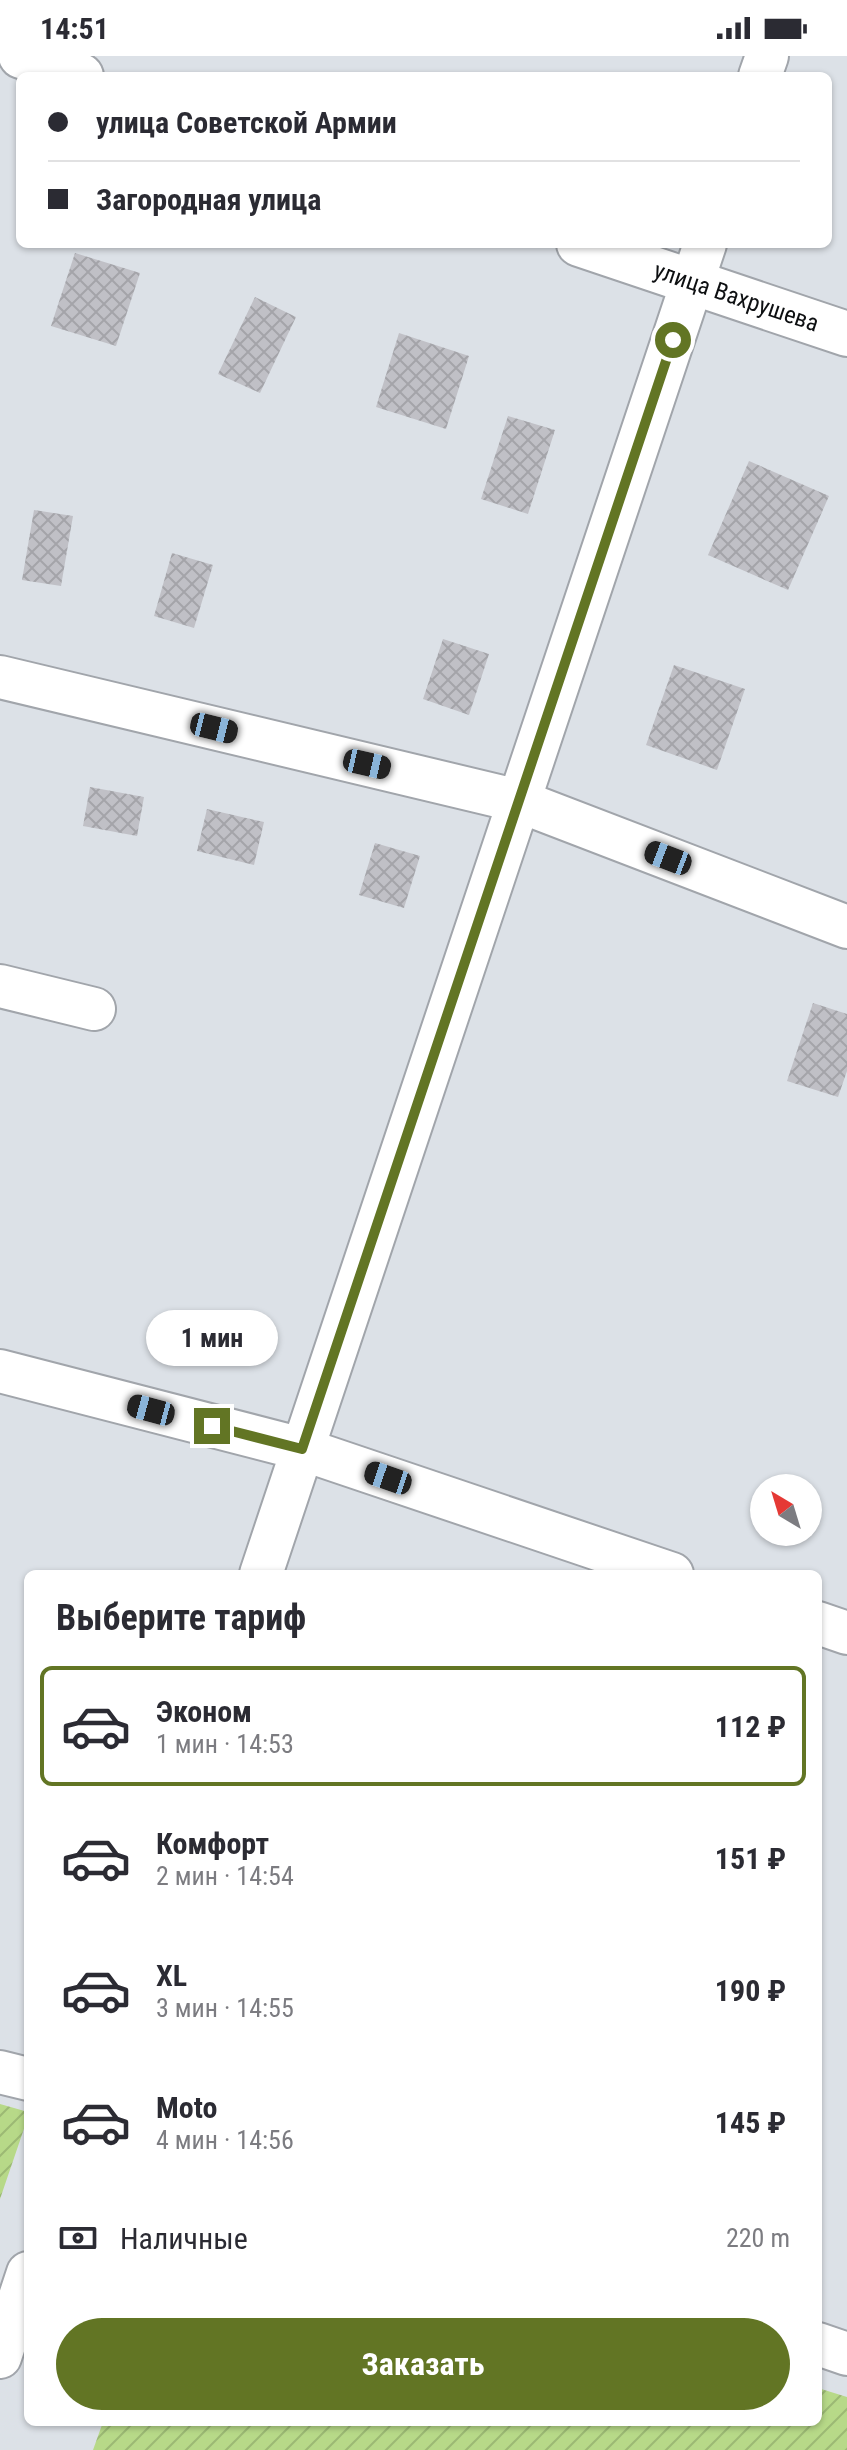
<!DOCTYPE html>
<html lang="ru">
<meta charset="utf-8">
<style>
body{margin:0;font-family:"Roboto Condensed",sans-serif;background:#f7f7f7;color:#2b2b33;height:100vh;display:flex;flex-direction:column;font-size:30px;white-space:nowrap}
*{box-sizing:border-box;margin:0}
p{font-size:26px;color:#7c7c81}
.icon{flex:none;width:44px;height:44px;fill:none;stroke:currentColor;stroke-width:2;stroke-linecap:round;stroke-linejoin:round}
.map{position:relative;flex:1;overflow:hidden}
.sheet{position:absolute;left:24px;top:1514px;width:798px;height:856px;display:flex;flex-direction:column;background:#fff;border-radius:12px;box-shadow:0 2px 6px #0004}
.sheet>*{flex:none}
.banner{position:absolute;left:16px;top:16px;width:816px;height:176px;border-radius:12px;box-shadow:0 2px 6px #0004;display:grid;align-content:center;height:176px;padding:0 32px;background:#fff}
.needle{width:52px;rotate:322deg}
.buttons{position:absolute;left:750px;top:1418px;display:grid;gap:16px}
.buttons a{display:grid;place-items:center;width:72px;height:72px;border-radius:50%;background:#fff;box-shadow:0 2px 6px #0004;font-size:40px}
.end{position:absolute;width:36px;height:36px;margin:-18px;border:10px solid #627524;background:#fff;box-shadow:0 0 0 4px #fff}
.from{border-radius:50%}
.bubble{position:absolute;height:56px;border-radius:28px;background:#fff;box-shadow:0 2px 6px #0004;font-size:26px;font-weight:700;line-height:56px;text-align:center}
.car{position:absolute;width:24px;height:48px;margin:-24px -12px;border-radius:10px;box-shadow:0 0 6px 2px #0007;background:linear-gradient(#222 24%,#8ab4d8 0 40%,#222 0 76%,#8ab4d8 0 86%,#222 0)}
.banner b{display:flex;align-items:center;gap:28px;height:76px;font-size:30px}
.banner b+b{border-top:2px solid #e1e1e2}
.banner i{width:20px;height:20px;background:#2b2b33}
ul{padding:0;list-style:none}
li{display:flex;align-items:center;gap:24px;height:120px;margin:0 16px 12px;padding:0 16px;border:4px solid transparent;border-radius:12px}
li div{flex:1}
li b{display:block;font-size:30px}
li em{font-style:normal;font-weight:700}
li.selected{border-color:#627524}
li>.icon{width:72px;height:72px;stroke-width:1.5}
h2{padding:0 32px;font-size:36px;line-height:96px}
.pay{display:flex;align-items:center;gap:20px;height:88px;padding:0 32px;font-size:30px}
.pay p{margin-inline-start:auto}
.action{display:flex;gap:16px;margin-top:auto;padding:16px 32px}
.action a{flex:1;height:92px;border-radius:48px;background:#627524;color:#fff;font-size:32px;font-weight:700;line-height:92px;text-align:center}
.status{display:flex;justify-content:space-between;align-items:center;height:56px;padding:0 40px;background:#fff;direction:ltr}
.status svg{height:22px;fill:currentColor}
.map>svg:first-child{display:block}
.garden{fill:url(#garden-furrows)}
.building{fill:url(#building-cross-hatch)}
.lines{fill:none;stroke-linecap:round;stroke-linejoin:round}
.minor-casing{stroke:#a1a5ab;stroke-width:46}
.major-casing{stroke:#a1a5ab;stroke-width:48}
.minor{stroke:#fff;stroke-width:42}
.major{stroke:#fff;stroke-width:44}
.route{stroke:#627524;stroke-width:10}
.labels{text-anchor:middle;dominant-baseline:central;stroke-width:6;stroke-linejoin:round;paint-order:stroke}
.street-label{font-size:24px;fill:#0d0f11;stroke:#fff}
</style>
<div class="status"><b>14:51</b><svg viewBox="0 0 49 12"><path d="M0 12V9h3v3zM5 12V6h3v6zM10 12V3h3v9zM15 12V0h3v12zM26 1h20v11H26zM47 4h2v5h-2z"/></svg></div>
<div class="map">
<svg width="847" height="2394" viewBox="0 0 847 2394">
<defs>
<pattern id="garden-furrows" width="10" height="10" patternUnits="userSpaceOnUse" patternTransform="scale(2)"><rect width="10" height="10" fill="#b7d988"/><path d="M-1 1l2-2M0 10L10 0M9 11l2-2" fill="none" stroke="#9cb974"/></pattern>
<pattern id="building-cross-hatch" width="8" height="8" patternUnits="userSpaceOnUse" patternTransform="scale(2)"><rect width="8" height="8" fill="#c0c0c6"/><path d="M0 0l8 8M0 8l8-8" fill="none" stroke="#a4a4a9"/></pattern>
</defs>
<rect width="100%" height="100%" fill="#dce1e7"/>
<path class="garden" d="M0 2048 28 2056V2061L0 2143Z
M818 2332 847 2341V2394H93L103 2366H818Z"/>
<path class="building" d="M75 197 140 217 116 290 51 270Z
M255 241 296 261 260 337 218 318Z
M399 277 469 300 446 373 376 351Z
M508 360 555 374 528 458 481 443Z
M749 405 829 440 788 534 708 499Z
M34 454 73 460 61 530 22 524Z
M172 497 213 509 194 572 154 560Z
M443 583 489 598 469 659 423 643Z
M674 609 745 633 717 714 646 689Z
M90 731 144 741 137 780 83 770Z
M207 753 264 766 254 809 197 795Z
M375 787 420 800 404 852 359 839Z
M813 947 847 958V1015L838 1041 787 1025Z"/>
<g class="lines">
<g class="minor-casing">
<path id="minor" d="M760 20 767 0
M0 621 519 745 847 871
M0 930 94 953
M0 1315 302 1393 672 1518
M261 1518 705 188
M818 1567 847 1577
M0 2016 28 2023
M818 2288 847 2298
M0 2301 28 2217"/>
</g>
<g class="major-casing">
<g id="major">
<path d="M21 0 81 20"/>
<path id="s1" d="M579 188 847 278"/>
</g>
</g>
<use href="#minor" class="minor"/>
<use href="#major" class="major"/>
</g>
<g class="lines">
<path class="route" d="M212 1370 302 1393 673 284"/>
</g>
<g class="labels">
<g class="street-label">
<text stroke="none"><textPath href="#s1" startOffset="166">улица Вахрушева</textPath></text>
</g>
</g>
</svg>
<div class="buttons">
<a><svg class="needle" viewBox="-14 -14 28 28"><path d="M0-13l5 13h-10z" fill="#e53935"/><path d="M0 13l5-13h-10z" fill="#7c7c81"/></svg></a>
</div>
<i class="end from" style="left:673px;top:284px"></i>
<i class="end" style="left:212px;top:1370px"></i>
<div class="bubble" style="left:146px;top:1254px;width:132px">1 мин</div>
<i class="car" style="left:214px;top:672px;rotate:104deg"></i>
<i class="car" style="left:367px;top:708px;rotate:103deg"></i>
<i class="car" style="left:668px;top:802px;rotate:291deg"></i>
<i class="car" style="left:151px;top:1354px;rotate:285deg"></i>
<i class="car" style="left:388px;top:1422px;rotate:289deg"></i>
<div class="banner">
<b><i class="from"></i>улица Советской Армии</b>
<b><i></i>Загородная улица</b>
</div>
<section class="sheet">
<h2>Выберите тариф</h2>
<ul>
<li class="selected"><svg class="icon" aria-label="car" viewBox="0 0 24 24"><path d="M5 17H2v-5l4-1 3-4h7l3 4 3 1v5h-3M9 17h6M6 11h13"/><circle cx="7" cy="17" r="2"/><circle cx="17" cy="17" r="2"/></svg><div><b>Эконом</b><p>1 мин · 14:53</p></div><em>112 ₽</em></li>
<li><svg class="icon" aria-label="car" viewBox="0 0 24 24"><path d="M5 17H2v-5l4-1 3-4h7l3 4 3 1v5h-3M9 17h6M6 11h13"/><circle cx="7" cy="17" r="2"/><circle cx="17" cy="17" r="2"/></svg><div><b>Комфорт</b><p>2 мин · 14:54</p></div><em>151 ₽</em></li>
<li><svg class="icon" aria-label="car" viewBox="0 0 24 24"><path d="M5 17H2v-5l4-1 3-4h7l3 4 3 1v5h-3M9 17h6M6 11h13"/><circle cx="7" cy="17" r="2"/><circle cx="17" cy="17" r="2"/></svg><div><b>XL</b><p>3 мин · 14:55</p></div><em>190 ₽</em></li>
<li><svg class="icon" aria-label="car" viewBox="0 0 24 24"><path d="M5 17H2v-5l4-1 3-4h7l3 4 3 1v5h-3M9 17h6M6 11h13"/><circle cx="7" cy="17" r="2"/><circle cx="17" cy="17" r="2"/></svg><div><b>Moto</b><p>4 мин · 14:56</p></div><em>145 ₽</em></li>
</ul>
<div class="pay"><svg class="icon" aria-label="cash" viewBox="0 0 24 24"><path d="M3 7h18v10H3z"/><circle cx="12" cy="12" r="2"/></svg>Наличные<p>220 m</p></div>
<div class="action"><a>Заказать</a></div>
</section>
</div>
